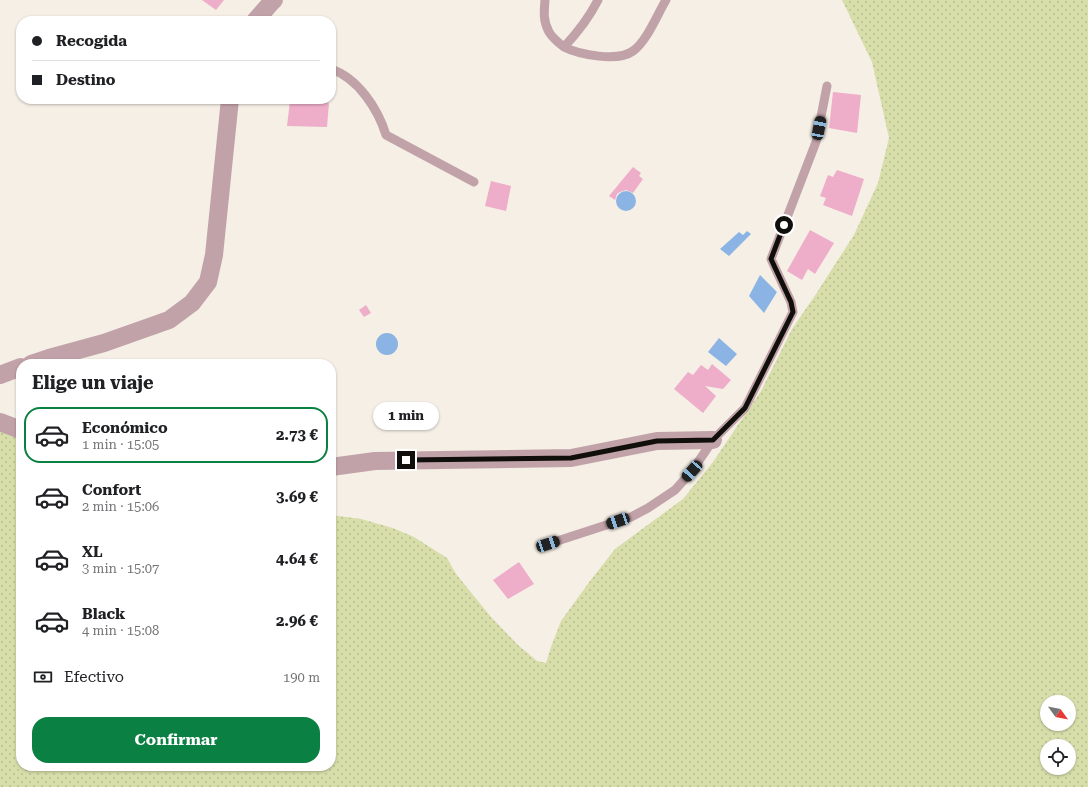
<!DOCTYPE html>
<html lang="es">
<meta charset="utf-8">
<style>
body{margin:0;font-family:"Roboto Serif",serif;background:#f2f2f2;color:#202124;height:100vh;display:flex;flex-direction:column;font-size:15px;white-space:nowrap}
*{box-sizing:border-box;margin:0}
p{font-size:13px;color:#757577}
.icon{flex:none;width:22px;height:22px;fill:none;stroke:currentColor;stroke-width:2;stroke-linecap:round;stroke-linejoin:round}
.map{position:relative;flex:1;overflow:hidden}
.sheet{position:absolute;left:16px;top:359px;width:320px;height:412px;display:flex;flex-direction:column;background:#fff;border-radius:16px;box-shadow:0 1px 3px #0004}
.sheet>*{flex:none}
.banner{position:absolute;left:16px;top:16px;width:320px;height:88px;border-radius:16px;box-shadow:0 1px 3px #0004;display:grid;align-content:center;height:88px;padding:0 16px;background:#fff}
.needle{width:26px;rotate:123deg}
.buttons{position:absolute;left:1040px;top:695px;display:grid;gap:8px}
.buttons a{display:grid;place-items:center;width:36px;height:36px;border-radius:50%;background:#fff;box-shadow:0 1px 3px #0004;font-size:20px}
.end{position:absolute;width:18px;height:18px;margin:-9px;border:5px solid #100f0c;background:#fff;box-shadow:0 0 0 2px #fff}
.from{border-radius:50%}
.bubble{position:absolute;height:28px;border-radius:14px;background:#fff;box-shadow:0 1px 3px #0004;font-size:13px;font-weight:700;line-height:28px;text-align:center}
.car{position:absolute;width:12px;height:24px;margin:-12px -6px;border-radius:5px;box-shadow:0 0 3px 1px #0007;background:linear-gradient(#222 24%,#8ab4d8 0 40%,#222 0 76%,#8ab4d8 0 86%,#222 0)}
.banner b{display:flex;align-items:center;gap:14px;height:38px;font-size:15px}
.banner b+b{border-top:1px solid #e0e0e0}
.banner i{width:10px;height:10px;background:#202124}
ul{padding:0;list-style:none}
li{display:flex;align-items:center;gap:12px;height:56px;margin:0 8px 6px;padding:0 8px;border:2px solid transparent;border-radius:16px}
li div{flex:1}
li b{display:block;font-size:15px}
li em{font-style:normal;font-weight:700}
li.selected{border-color:#0b8043}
li>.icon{width:36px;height:36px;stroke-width:1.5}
h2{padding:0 16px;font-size:18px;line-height:48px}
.pay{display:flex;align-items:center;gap:10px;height:44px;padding:0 16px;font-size:15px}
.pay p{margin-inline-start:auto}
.cta{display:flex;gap:8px;margin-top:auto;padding:8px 16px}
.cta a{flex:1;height:46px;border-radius:16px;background:#0b8043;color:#fff;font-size:16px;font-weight:700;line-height:46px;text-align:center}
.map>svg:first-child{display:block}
.grass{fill:url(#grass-dots);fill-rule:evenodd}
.water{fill:#8bb4e4}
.building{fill:#eeadc8}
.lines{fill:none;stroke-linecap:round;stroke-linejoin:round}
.service{stroke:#c1a2a8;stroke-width:9}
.minor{stroke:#c1a2a8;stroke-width:18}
.route{stroke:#100f0c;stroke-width:5}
</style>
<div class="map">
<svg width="1088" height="787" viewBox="0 0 1088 787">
<defs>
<pattern id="grass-dots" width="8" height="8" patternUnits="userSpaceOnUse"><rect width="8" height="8" fill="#d7deaa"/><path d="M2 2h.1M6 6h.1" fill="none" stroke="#b8bd91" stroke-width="1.8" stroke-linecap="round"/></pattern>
</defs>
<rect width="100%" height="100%" fill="#f5efe6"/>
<path class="grass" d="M842 0H1088V787H0V430L21 439V766H331V515L361 519 393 528 414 537 447 558 456 574 491 617 518 645 537 661 546 663 551 647 561 621 590 581 615 549 683 499 713 462 761 391 792 329 816 294 854 235 878 183 889 138 872 62ZM1047 702H1069V724H1047ZM1047 746H1069V768H1047Z"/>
<path class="water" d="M616 201a10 10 0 1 1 20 0a10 10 0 1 1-20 0Z
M747 231 751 234 729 256 720 249 739 232 743 235Z
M760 275 777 292 764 313 749 296Z
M376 344a11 11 0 1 1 22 0a11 11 0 1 1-22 0Z
M719 338 737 354 726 366 708 352Z"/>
<path class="building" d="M202 0H224L216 10Z
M833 92 861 95 857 133 829 128Z
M290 101 329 103 327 127 287 126Z
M633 167 641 173 639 176 643 179 633 193 626 190 620 192 617 194 615 200 609 196Z
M837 170 864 179 852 216 823 205 826 198 820 196 828 175 833 177Z
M491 181 511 186 506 211 485 206Z
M810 230 834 243 815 274 808 269 802 280 787 271Z
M366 305 371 313 364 317 359 310Z
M712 364 731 380 723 389 705 386 716 396 703 413 674 389 688 372 693 375 701 365 708 370Z
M519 562 534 584 508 599 493 580Z"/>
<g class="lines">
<path class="service" d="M545 0C544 12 543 21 549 32 552 37 560 44 564 47 580 55 618 62 633 51 647 41 657 15 666 0
M564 47C578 32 589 18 598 0
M331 69C358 78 378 109 386 135L474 182
M548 544 631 517 648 508 675 490 692 471 713 440 745 408 793 312 791 302 771 259 816 142 827 86"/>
<path class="minor" d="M255 21 270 4 274 0
M31 364 49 358 104 343 169 320 192 303 208 282 214 255 230 99
M0 375 21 367
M0 422 21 430
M331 467 375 461 571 458 657 441 713 440"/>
</g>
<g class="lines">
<path class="route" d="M406 460 571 458 657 441 713 440 745 408 793 312 791 302 771 259 784 225"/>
</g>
</svg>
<div class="buttons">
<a><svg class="needle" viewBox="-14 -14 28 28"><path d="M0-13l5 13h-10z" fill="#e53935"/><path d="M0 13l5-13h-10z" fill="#757577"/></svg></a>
<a><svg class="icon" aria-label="locate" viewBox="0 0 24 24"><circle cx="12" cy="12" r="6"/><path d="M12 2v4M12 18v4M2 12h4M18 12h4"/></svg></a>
</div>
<i class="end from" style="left:784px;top:225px"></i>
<i class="end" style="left:406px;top:460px"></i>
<div class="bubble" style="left:373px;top:402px;width:66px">1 min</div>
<i class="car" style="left:819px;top:128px;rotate:11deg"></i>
<i class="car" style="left:692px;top:471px;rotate:222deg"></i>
<i class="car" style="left:618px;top:521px;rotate:251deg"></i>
<i class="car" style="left:548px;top:544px;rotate:72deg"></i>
<div class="banner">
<b><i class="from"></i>Recogida</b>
<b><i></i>Destino</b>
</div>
<section class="sheet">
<h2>Elige un viaje</h2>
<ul>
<li class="selected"><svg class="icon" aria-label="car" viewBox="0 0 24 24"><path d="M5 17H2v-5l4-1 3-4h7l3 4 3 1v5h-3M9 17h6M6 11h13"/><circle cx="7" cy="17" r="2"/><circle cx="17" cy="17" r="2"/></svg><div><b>Económico</b><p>1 min · 15:05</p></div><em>2.73 €</em></li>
<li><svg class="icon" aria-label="car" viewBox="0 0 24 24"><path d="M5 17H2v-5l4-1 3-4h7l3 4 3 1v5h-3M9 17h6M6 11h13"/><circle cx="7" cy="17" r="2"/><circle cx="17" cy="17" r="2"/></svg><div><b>Confort</b><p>2 min · 15:06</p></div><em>3.69 €</em></li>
<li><svg class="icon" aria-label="car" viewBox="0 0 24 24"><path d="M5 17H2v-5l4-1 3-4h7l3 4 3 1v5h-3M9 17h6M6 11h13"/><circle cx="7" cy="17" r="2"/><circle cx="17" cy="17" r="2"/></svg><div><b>XL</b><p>3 min · 15:07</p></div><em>4.64 €</em></li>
<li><svg class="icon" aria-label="car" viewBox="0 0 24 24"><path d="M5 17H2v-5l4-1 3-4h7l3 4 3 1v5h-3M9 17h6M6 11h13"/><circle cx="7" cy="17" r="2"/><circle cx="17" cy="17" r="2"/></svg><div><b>Black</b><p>4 min · 15:08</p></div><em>2.96 €</em></li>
</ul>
<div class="pay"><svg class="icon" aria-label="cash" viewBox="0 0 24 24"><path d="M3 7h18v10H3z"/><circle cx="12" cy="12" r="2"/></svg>Efectivo<p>190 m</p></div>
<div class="cta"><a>Confirmar</a></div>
</section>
</div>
